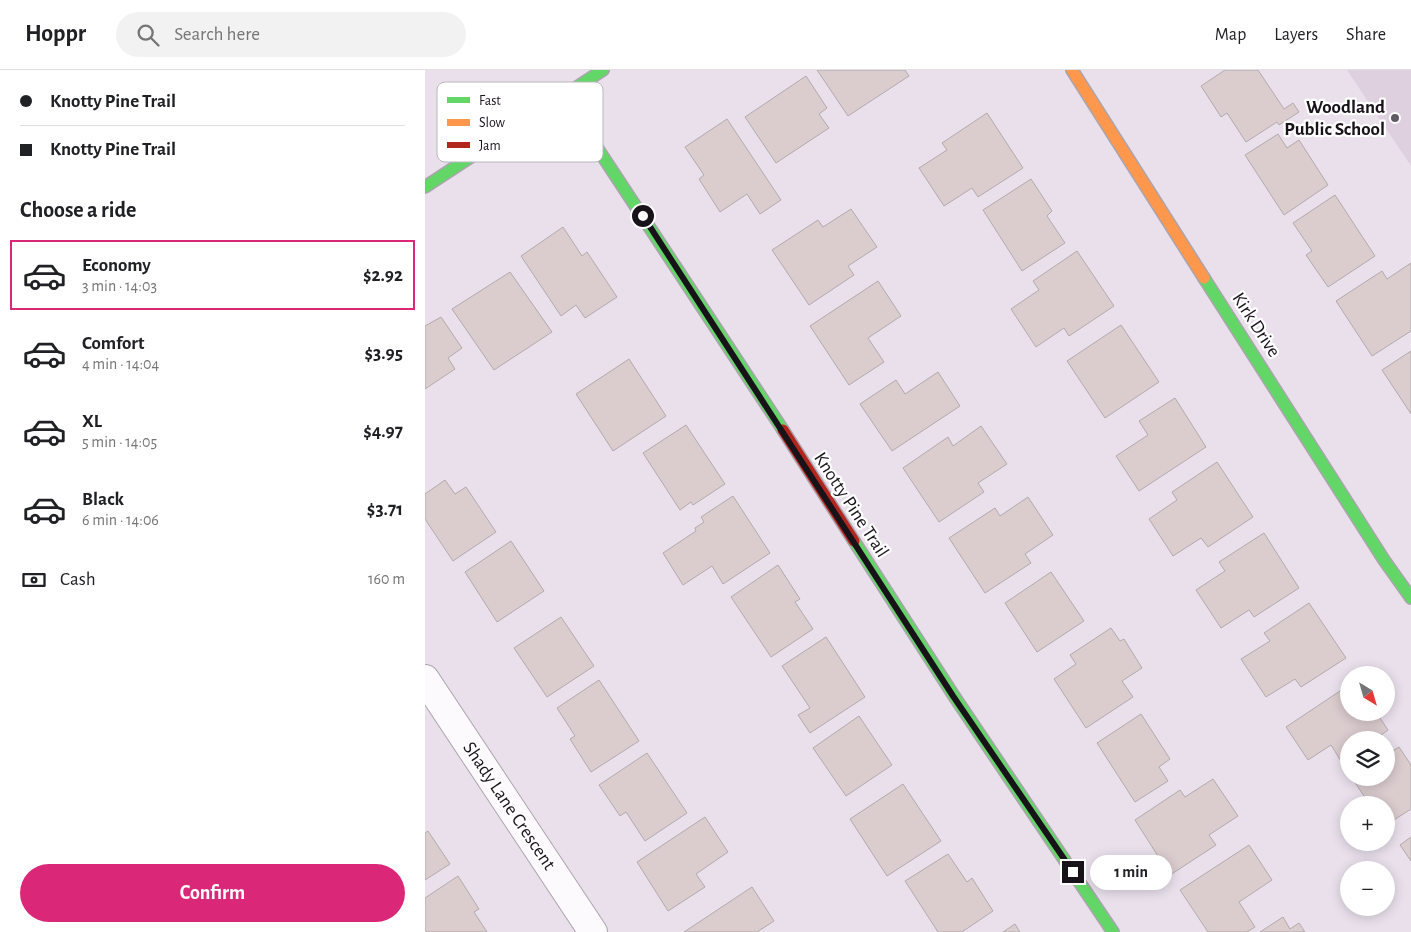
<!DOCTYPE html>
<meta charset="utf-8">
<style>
body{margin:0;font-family:"Alegreya Sans",sans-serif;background:#f2f2f2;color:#202124;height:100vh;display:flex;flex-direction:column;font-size:19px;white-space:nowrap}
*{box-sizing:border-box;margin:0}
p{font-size:16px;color:#757577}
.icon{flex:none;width:28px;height:28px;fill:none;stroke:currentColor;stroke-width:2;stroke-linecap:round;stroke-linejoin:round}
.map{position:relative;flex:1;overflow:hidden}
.panel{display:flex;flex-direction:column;background:#fff;width:425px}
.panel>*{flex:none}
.hud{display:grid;align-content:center;height:110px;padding:0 20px;background:#fff}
.needle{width:32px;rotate:143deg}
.tools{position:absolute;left:915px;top:596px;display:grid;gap:10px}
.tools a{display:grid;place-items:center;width:55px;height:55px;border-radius:50%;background:#fff;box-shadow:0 2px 12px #0003;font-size:25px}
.end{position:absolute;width:22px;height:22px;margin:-11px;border:6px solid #181219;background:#fff;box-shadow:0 0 0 2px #fff}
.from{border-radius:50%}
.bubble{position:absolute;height:35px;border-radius:18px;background:#fff;box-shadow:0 2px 12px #0003;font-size:16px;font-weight:700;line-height:35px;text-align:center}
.hud b{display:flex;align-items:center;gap:18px;height:48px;font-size:19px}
.hud b+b{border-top:1px solid #e0e0e0}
.hud i{width:12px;height:12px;background:#202124}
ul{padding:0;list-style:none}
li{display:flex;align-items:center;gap:15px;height:70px;margin:0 10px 8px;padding:0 10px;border:2px solid transparent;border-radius:0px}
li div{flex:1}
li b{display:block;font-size:19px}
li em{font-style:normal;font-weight:700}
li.active{border-color:#db2777}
li>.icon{width:45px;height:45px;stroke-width:1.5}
h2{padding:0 20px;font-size:22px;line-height:60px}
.pay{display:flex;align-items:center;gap:12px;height:55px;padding:0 20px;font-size:19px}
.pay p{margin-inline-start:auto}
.cta{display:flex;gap:10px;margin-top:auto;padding:10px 20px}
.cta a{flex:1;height:58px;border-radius:30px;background:#db2777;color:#fff;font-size:20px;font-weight:700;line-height:58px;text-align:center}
header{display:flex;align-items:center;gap:30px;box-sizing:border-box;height:70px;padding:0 25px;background:#fff;border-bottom:1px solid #e0e0e0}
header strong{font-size:24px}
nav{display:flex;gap:28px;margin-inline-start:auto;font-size:18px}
.search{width:350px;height:45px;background:#f2f2f2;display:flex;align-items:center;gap:12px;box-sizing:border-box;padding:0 18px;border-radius:28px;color:#757577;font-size:19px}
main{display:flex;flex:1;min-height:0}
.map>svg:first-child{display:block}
.education{fill:#ded0de}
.building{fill:#dbccce;stroke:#b2aaad}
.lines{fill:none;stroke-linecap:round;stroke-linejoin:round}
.street-casing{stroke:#aba4ad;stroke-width:30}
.fast-casing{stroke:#aba4ad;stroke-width:14}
.slow-casing{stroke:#aba4ad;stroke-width:14}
.jam-casing{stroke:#aba4ad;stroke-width:14}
.street{stroke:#fcfafc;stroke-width:28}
.fast{stroke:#63d668;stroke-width:11}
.slow{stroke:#ff974d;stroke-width:11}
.jam{stroke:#b3261e;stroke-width:11}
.route{stroke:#181219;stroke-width:6}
.poi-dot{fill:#615a63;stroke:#fff;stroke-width:2}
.labels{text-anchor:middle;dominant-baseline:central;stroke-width:4.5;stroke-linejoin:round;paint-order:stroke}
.poi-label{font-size:19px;font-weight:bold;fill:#181219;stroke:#fff;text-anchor:end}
.street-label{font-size:19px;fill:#181219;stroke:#fff}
.key{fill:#fff;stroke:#bab8ba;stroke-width:1}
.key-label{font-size:14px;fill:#181219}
</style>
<header>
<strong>Hoppr</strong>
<div class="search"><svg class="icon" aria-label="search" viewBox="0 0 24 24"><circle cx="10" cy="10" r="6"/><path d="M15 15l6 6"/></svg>Search here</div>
<nav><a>Map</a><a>Layers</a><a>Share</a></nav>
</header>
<main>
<section class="panel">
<div class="hud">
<b><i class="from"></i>Knotty Pine Trail</b>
<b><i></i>Knotty Pine Trail</b>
</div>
<h2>Choose a ride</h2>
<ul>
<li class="active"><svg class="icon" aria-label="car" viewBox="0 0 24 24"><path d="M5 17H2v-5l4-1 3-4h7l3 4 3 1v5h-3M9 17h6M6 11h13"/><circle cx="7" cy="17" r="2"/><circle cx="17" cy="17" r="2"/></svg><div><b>Economy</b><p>3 min · 14:03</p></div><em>$2.92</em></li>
<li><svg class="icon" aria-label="car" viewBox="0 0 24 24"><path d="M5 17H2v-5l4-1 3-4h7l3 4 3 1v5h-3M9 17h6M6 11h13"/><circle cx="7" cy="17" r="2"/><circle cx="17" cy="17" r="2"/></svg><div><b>Comfort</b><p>4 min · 14:04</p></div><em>$3.95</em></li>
<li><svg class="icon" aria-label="car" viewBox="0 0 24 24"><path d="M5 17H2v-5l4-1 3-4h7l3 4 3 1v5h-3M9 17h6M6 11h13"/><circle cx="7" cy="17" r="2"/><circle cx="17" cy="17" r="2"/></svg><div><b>XL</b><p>5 min · 14:05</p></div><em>$4.97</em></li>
<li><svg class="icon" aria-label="car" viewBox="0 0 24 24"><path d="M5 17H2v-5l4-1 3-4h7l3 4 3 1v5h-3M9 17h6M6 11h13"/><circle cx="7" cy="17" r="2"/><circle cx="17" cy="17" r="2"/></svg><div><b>Black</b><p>6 min · 14:06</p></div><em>$3.71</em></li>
</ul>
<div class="pay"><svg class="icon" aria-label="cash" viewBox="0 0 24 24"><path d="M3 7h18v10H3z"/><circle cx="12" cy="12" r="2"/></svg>Cash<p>160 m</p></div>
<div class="cta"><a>Confirm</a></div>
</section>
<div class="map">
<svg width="986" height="862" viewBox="0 0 986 862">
<rect width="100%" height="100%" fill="#e9e0ec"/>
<path class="education" d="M922 0H986V96Z"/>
<path class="building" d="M392 0H480L484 6 423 46Z
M800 0H833L859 39 868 33 874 42 854 55 852 52 821 72 802 43 796 47 776 16Z
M381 6 402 38 394 44 404 58 351 93 320 47Z
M562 43 598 98 553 127 547 118 519 136 494 98 522 80 517 73Z
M302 49 356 130 335 144 322 124 295 142 274 109 279 105 260 77Z
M853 64 862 78 874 70 903 115 859 145 820 85Z
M606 109 627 141 622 146 640 173 597 201 558 140Z
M910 125 950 186 903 217 881 185 887 181 868 153Z
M426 139 452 177 423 196 429 205 384 235 347 180 393 150 398 157Z
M138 157 157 186 162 182 192 227 160 248 151 235 136 246 96 186Z
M652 181 689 236 644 266 639 258 611 277 586 239 614 220 608 211Z
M986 193V261L947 286 911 231 957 201 962 209Z
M85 202 127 262 69 300 27 239Z
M453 211 476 246 443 268 459 292 424 315 385 256Z
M16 247 37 278 23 288 30 299 0 319V256Z
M696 255 734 312 680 348 642 291Z
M986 281V344L957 300Z
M204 289 241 346 188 381 151 324Z
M513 302 535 336 467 381 435 334 471 310 480 324Z
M750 328 781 377 714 421 691 386 723 365 714 351Z
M261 355 300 414 268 435 266 432 255 440 218 383Z
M556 356 582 394 553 413 559 422 514 452 478 398 523 367 528 376Z
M792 392 828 447 783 477 776 468 748 486 724 449 752 430 747 422Z
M20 410 30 424 41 417 71 462 28 491 0 449V424Z
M308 426 345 483 298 514 287 496 258 515 238 483 271 461 270 458 279 452 276 447Z
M603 427 628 465 600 484 606 493 560 523 524 468 570 438 575 446Z
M839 463 874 518 829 547 824 540 796 558 771 520 800 501 794 492Z
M86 471 119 521 72 552 40 502Z
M353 495 375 529 370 532 388 559 346 587 306 527Z
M626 502 659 551 612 582 580 533Z
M884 533 921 588 876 617 870 609 841 627 816 589 845 571 839 563Z
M136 547 169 596 122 627 89 578Z
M686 558 695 571 699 569 717 598 697 611 708 627 661 658 629 609 651 594 645 585Z
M401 567 440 627 385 663 373 645 385 638 357 596Z
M174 610 214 671 166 702 145 669 150 666 132 638Z
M924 615V642H951L963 660 949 670H924V687L916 691 906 675 883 690 861 657Z
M716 644 745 689 734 697 743 711 710 732 672 673Z
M434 646 467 695 421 726 388 678Z
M974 677 986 695V739L961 755V735H945L927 708H961V685Z
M222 683 262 743 220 771 201 742 195 746 174 715Z
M788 709 813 746 784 765 791 775 745 805 710 750 755 720 760 727Z
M478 714 516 771 462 806 425 749Z
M280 747 303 782 271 804 280 817 243 841 212 792Z
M3 761 25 794 0 810V763Z
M986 767V791L975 775Z
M824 775 847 810 814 832 830 857 822 862H783L755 820Z
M523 784 542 812 547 808 568 841 537 862H513L480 811Z
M33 806 54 839 49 842 62 862H2L0 860V828Z
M327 817 349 851 332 862H259Z
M858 847 865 859 874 853 880 862H835Z
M590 854 595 862H578Z"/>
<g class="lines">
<g class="street-casing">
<path id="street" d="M0 609 168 862"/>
</g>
<g class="fast-casing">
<path id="fast" d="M138 26 358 360
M0 117 178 0
M779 208 959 490 986 528
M429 471 529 626 688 862"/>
</g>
<g class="slow-casing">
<path id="slow" d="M647 0 779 208"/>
</g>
<g class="jam-casing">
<path id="jam" d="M358 360 429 471"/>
</g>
<use href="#street" class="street"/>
<use href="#fast" class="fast"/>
<use href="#slow" class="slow"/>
<use href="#jam" class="jam"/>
</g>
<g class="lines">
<path class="route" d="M218 146 528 626 648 802"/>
</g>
<circle class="poi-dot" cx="970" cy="48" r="5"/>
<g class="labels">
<g class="poi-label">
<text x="960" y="37">Woodland<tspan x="960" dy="22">Public School</tspan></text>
</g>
<g class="street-label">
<text transform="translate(831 255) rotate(57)">Kirk Drive</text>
<text transform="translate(426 435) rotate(57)">Knotty Pine Trail</text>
<text transform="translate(84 736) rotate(56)">Shady Lane Crescent</text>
</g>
</g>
<rect x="12" y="12" width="166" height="80" rx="8" class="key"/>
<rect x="22" y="27" width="23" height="6" fill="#63d668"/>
<rect x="22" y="49" width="23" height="7" fill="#ff974d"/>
<rect x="22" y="72" width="23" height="6" fill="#b3261e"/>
<g class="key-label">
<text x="54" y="35">Fast</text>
<text x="54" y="57">Slow</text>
<text x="54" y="80">Jam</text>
</g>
</svg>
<div class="tools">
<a><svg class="needle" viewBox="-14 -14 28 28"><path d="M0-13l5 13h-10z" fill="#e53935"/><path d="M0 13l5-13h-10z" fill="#757577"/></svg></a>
<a><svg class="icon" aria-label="layers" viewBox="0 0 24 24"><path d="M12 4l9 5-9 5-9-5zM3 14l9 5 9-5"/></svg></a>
<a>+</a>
<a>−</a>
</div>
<i class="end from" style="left:218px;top:146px"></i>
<i class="end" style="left:648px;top:802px"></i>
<div class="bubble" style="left:665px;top:785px;width:82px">1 min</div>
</div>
</main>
